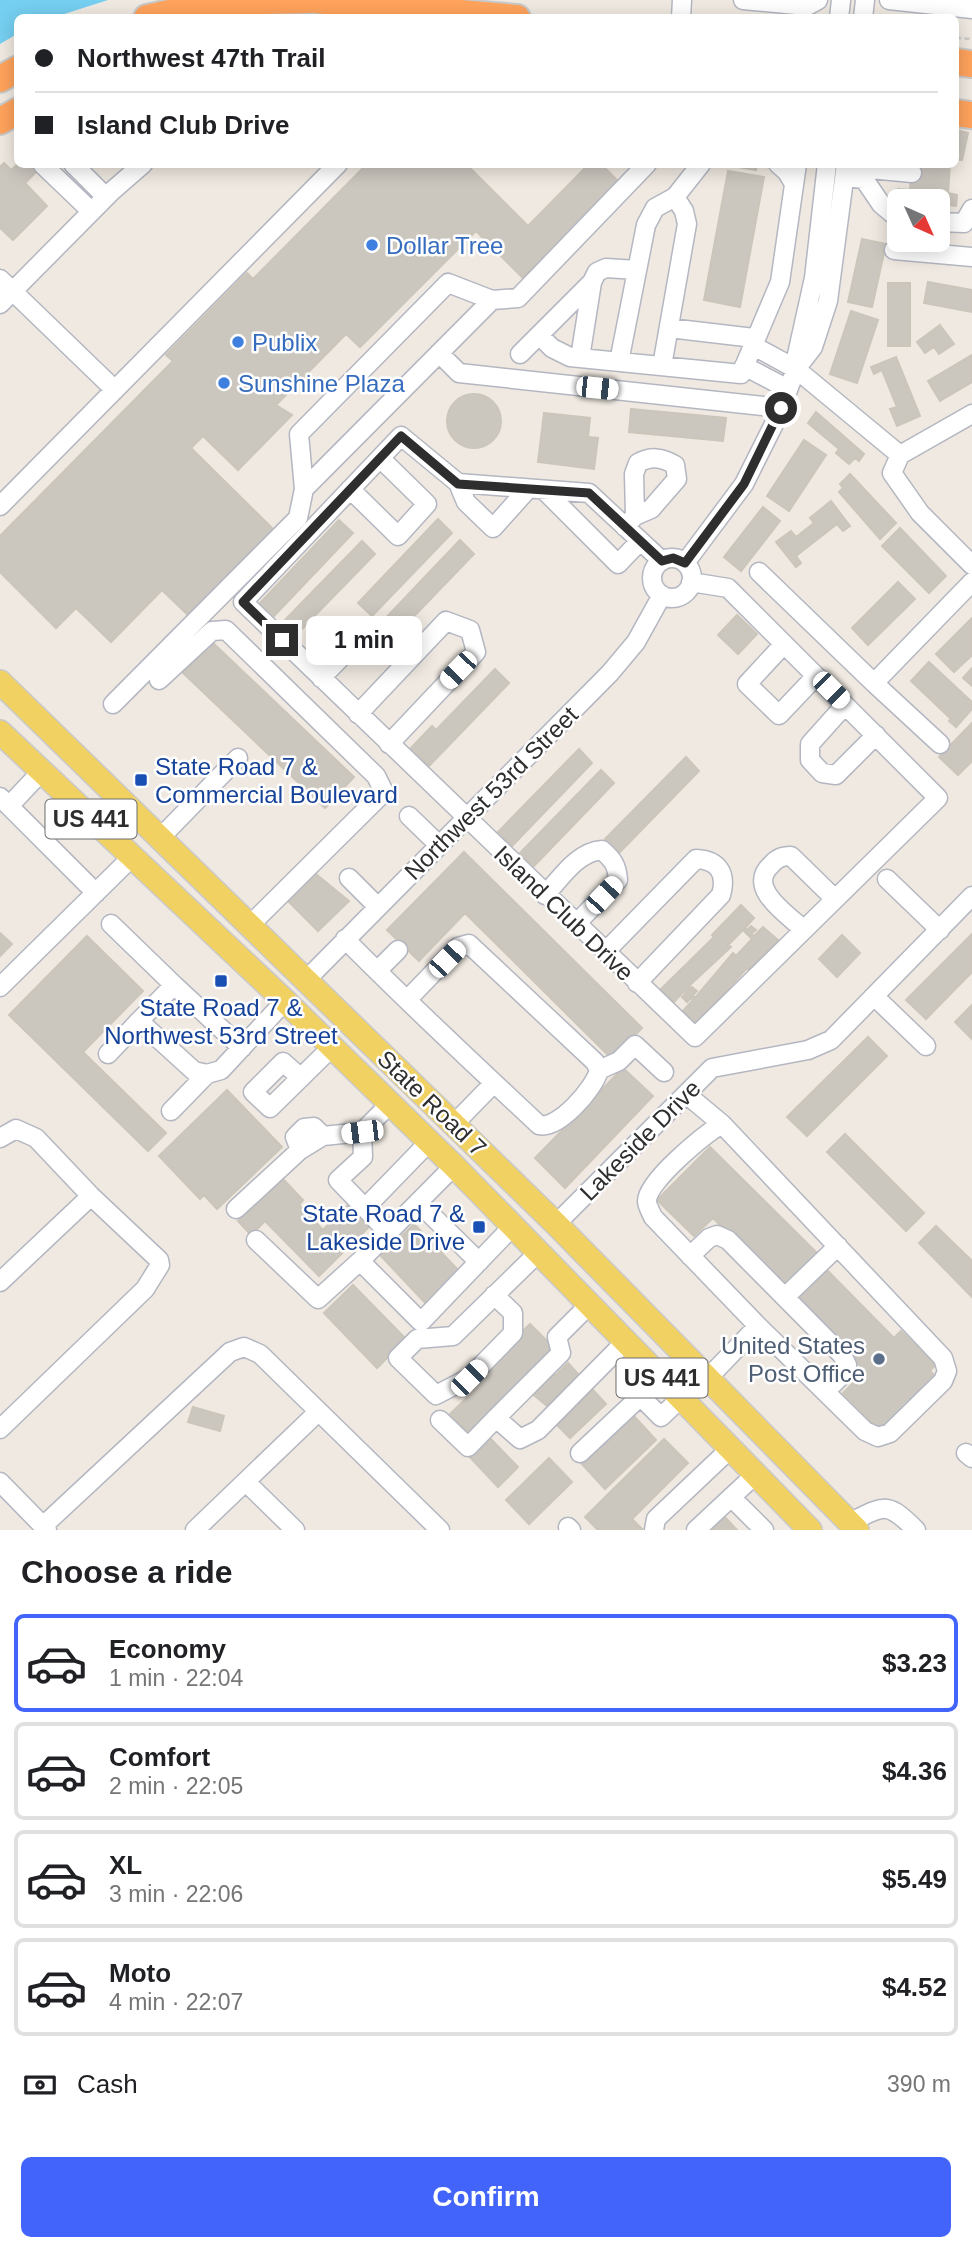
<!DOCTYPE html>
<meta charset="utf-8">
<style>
body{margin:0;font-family:Helvetica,sans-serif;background:#f2f2f2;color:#202124;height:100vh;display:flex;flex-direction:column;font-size:26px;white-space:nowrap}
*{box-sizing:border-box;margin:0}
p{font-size:23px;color:#757577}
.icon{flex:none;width:38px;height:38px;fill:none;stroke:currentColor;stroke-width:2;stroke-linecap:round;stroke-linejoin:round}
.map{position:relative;height:1530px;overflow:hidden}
.details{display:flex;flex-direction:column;background:#fff;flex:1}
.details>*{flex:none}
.banner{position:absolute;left:14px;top:14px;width:945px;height:154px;border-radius:10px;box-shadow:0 4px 18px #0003;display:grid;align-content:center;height:154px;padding:0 21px;background:#fff}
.needle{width:46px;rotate:135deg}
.controls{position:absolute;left:887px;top:189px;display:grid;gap:14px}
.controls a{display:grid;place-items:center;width:63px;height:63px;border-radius:10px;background:#fff;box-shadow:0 4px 18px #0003;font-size:35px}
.end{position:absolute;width:32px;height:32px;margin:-16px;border:9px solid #2e2e2e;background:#fff;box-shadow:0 0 0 4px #fff}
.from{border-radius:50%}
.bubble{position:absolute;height:49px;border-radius:10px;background:#fff;box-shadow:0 4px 18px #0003;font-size:23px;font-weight:700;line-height:49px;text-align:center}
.car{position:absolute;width:21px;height:42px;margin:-21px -10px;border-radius:9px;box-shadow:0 0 5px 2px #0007;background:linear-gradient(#fff 24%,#345 0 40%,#fff 0 76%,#345 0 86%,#fff 0)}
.banner b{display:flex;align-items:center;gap:24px;height:66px;font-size:26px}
.banner b+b{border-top:2px solid #e0e0e0}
.banner i{width:18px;height:18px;background:#202124}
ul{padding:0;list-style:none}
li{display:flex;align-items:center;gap:21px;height:98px;margin:0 14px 10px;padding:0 7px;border:4px solid #e0e0e0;border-radius:10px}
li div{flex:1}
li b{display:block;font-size:26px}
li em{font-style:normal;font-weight:700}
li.on{border-color:#4264fb}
li>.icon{width:63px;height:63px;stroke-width:1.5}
h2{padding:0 21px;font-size:32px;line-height:84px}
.pay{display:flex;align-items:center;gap:18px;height:77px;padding:0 21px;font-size:26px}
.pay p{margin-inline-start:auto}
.button{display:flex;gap:14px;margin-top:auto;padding:14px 21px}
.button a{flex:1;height:80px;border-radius:10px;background:#4264fb;color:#fff;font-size:28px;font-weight:700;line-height:80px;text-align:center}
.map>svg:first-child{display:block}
.water{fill:#75cff0}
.building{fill:#cbc7bf;stroke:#cbc5ba;stroke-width:2;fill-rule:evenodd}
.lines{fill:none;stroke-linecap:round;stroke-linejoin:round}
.minor-casing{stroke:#b4b7c1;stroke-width:21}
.major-casing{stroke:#c9c9c9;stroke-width:26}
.highway-casing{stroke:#c9c9c9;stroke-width:30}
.path{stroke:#c9c9c9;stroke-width:2.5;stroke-dasharray:5 3.5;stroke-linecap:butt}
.minor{stroke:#fff;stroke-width:18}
.major{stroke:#f2d163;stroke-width:23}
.highway{stroke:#ffa35c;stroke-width:26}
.route{stroke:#2e2e2e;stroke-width:9}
.shop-dot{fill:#3f7fe0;stroke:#fff;stroke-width:2.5}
.transit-dot{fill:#1a4fb4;stroke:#fff;stroke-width:2.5}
.service-dot{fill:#5c6f8a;stroke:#fff;stroke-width:2.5}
.labels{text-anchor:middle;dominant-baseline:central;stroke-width:5;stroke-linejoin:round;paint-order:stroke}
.shield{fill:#fff;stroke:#6d6d6d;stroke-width:2}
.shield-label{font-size:23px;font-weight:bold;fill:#2e2e2e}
.shop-label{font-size:24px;fill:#366cbe;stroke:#fff;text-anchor:start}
.transit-label{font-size:24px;fill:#164399;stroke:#fff;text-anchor:start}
.street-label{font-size:24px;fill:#2e2e2e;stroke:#fff}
.service-label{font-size:24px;fill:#4e5e75;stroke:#fff;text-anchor:end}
</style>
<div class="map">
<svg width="972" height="1530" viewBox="0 0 972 1530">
<rect width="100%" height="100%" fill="#efe9e1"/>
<path class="water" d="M0 0H108L55 17 18 18 17 34 0 44Z"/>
<path class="building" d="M956 130 968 133 962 160 956 159Z
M4 163 11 170 18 164H44L25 183 47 206 13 240 0 228V167Z
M367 164H466L528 226 589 164H601L619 182 523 278 476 231 360 347 346 334 276 405 292 415 238 470 203 436 191 448 275 531 190 617 162 590 111 642 76 608 56 628 0 572V536L173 361 166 355 247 273 253 279Z
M739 164H757L756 170 738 167Z
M912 164H950L948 193 957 195 956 206 897 200 898 189 910 190Z
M728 171 764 177 740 307 704 300Z
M862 239 886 244 872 307 848 302Z
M928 282 972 290V312L924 303Z
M888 283H910V346H888Z
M851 311 878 320 857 383 830 374Z
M940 325 954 344 939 354 934 347 925 353 917 342Z
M972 355V382L940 401 928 381Z
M896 357 920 416 897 426 890 409 897 407 882 370 874 374 871 367Z
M447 421a27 27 0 1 1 54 0a27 27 0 1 1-54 0Z
M631 409 726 418 723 441 629 432Z
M816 412 864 454 859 461 855 458 849 464 836 453 839 449 808 423Z
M544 413 590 418 588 437 598 438 594 469 538 462Z
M804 440 826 455 789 511 767 496Z
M850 474 896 523 880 539 839 492 843 488 840 484Z
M831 501 850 526 843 531 837 524 796 556 801 563 796 567 776 542 791 531 796 537 814 523 810 518Z
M763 507 780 521 741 571 724 557Z
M438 519 452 533 372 616 358 603Z
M339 520 353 533 274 616 260 603Z
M900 528 946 576 929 593 882 546Z
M460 540 474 554 394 637 380 624Z
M362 541 375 554 294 637 281 624Z
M898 582 915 599 868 645 852 628Z
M737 615 757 634 738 654 718 635Z
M972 618V655L954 672 936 654Z
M212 642 354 777 325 808 183 673Z
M929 662 972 702V709L956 727 949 721 951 719 911 681Z
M972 668V686L963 678Z
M495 669 509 683 429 766 411 748 432 726 436 730Z
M972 723V761L958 775 939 757Z
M579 749 592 763 512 846 498 832Z
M686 757 699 771 619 853 605 839Z
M601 770 614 783 534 866 520 853Z
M464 852 642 1028 612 1059 465 913 419 961 387 930Z
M316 874 349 901 318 931 286 899Z
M741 905 754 918 745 928 747 930 751 926 756 930 751 934 754 936 763 927 778 940 749 970 747 968 697 1023 683 1011 693 1000 691 998 687 1002 682 997 686 993 684 991 674 1002 661 989 714 937 712 935ZM743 930 752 939 736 956 733 953 695 998 693 995 697 991 692 987 688 991 690 985 731 947 728 945Z
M0 933 12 944 0 956Z
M972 934V972L926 1019 906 1000Z
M842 935 860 953 837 977 819 959Z
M87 936 143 991 83 1052 166 1133 148 1151 9 1015Z
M972 1005V1039L955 1022Z
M868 1037 887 1056 807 1136 787 1117Z
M623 1068 653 1096 565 1188 535 1158Z
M227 1090 282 1147 217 1209 204 1195 200 1199 159 1156Z
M845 1134 924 1213 906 1231 827 1152Z
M710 1147 818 1254 784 1289 713 1218 694 1236 657 1200Z
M282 1178 303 1200 299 1205 323 1230 348 1205 369 1227 319 1276 265 1221 251 1235 238 1221Z
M414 1224 464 1276 430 1308 381 1256Z
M936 1226 972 1261V1297L919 1243Z
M825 1268 894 1338 901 1331 935 1365 930 1371 935 1376 880 1430 843 1393 865 1371 794 1299Z
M353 1285 406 1339 377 1368 324 1313Z
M530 1324 555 1349 469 1433 450 1414 474 1391 467 1385Z
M568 1363 579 1375 547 1406 530 1392 551 1372 555 1376Z
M593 1390 606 1404 570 1438 557 1425Z
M193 1407 224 1416 220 1431 188 1422Z
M632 1414 656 1440 605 1489 581 1463Z
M486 1434 518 1467 498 1487 466 1453Z
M664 1439 688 1463 632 1519 643 1530H598L585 1517Z
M549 1458 572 1482 529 1524 506 1500Z
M723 1515 737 1530H706Z"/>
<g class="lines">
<g class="minor-casing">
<path id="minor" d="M743 0 807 6 818 0
M889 0 972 9
M681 18 682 0
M839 18 841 0
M863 18 865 0
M73 164 106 197
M778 164 787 172 794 184
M43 165 91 211
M849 167 912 173
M845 177 864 179 881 204 900 220
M938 222 964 223 972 209
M894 250 972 257
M0 279 115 390
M0 304 112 191 143 164
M669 328 754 338
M539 335 552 348 570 357 741 374 780 282 797 164
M752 345 796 369 900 455 892 473 920 513 972 565
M439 353 459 373 781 408
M520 354 592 282
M580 358 592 282 597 272 606 268 637 270
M619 362 646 225 655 208 675 197 701 164
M662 366 687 224 684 211 675 197
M744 366 788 389
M794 368 814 278 827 164
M900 455 972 414
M458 483 466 502 493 528 528 489
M304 489 299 434 448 283 492 300
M350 489 398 536 427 504 380 458
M544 490 618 564 640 541
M0 506 338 164
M625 527 635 516 651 509 677 479 675 465C661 457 651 456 638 463L634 474 635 516
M652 578a20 20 0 1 1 40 0a20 20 0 1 1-40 0Z
M662 561 589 493 458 483 401 436 243 602 695 1037 938 798 728 588 691 582
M685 563 744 484 778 416 796 369 813 347 828 301 846 164
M759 572 874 683
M784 644 747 684 779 715 816 676
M321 678 371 627
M159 680 212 631 226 630 376 776 384 792 250 925
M113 704 298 518 304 489 492 300 518 298 647 164
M845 705 810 744V760L822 773 836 775 876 735
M358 714 446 621 470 630 476 652 389 744
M940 744 874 683 972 582
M0 797 96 893
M9 806 41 772
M409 816 439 845
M160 838 238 758
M349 878 377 906
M887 879 940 930
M545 895C561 878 577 852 602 850 613 860 617 865 618 880L576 924
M111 924 174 985
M804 930C787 914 746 888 771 865 777 858 782 856 791 856L835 899
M345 939C408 1003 474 1064 539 1125 558 1130 595 1088 599 1070L595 1062 469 944 458 947 407 1000
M605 952 696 859C719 860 727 874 721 895L637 983
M377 971 398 950
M306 980 610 673 636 642 662 595
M0 987 132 857
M875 997 926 1046
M242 1048 174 985 139 1021 194 1071 207 1074 221 1070 285 1001
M108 1054 139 1021
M599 1070 619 1061 635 1045 664 1072
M301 1078 283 1062 253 1092 270 1108 332 1047
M686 1094 722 1124
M171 1111 207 1074
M454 1124 494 1083
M0 1138 16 1129 36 1138 91 1196 159 1260 160 1265 145 1289 0 1429
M300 1150 295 1137 304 1128 314 1127 323 1136
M454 1166 360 1261 421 1322 513 1226
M418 1202 479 1262
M365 1208 429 1142
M236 1209 300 1150 323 1136 362 1132
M556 1224 712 1068 808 1050 831 1040 972 896
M388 1232 338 1180 363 1157 362 1132 390 1104
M256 1240 318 1299 360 1261
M690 1256 709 1238 717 1235 728 1240 842 1355 847 1365 841 1376 825 1392
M0 1282 91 1196
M494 1295 513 1313V1333L469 1378 436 1395 398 1358 417 1339 453 1336 539 1252
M785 1297 838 1246
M590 1304 557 1337 561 1353 496 1418 520 1439 538 1430 626 1341
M707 1379 758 1326 865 1431 878 1437 890 1433 943 1381 947 1371 943 1358 722 1124C705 1134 647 1181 647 1201 647 1206 651 1212 653 1217L758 1326
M640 1396 661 1417 681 1398
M440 1420 468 1447 496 1418
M580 1453 661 1377
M966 1453 972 1458
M0 1482 47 1530
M246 1482 295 1530
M731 1497 764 1530
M849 1523C885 1505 887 1501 916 1530
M43 1526 230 1352 244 1347 260 1354 440 1530
M568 1527 571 1530
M195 1530 318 1412
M654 1530 656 1519 731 1448
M696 1530 756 1474"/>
</g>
<g class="major-casing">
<path id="major" d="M0 682 556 1224 857 1530
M0 732 285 1001 454 1166 810 1530"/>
</g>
<g class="highway-casing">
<path id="highway" d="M315 0 517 18
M147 18 218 2 309 0
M956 62 972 64
M0 79 18 69
M956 113 972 115
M0 121 18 111"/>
</g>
<path class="path" d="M956 38 972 39"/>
<use href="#minor" class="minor"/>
<use href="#major" class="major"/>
<use href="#highway" class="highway"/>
</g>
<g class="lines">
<path class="route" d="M282 640 243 602 401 436 458 484 589 493 662 561 673 558 685 563 744 484 781 408"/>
</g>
<g class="shop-dot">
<circle cx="372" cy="245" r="7"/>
<circle cx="238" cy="342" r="7"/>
<circle cx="224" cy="383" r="7"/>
</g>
<g class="transit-dot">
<rect x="134" y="773" width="14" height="14" rx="3.5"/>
<rect x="214" y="974" width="14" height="14" rx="3.5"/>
<rect x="472" y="1220" width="14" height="14" rx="3.5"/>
</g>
<circle class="service-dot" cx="879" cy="1359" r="7"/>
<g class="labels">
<g class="shield">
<rect x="45.5" y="799.5" width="91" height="39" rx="5"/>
<rect x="616.5" y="1358.5" width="91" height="39" rx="5"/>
</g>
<g class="shield-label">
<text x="91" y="819">US 441</text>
<text x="662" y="1378">US 441</text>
</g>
<g class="shop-label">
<text x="386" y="245">Dollar Tree</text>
<text x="252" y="342">Publix</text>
<text x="238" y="383">Sunshine Plaza</text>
</g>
<g class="transit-label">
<text x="155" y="766">State Road 7 &amp;<tspan x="155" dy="28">Commercial Boulevard</tspan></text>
<text x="221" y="1007" text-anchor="middle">State Road 7 &amp;<tspan x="221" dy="28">Northwest 53rd Street</tspan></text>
<text x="465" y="1213" text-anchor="end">State Road 7 &amp;<tspan x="465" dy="28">Lakeside Drive</tspan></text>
</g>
<g class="street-label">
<text transform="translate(491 793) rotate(-45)">Northwest 53rd Street</text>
<text transform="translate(564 913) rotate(44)">Island Club Drive</text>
<text transform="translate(432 1103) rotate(44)">State Road 7</text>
<text transform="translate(640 1140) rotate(-45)">Lakeside Drive</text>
</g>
<g class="service-label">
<text x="865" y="1345">United States<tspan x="865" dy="28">Post Office</tspan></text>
</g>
</g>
</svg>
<div class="controls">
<a><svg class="needle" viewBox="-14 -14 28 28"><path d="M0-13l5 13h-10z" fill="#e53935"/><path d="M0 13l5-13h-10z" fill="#757577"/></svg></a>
</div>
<i class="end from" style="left:781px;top:408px"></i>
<i class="end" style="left:282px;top:640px"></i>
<div class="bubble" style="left:306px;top:616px;width:116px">1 min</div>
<i class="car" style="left:597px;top:388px;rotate:96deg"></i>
<i class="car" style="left:458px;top:670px;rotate:224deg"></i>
<i class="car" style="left:831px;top:690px;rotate:135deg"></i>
<i class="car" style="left:604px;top:895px;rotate:43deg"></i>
<i class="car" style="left:447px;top:959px;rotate:44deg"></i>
<i class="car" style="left:362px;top:1132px;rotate:263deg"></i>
<i class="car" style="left:469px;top:1378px;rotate:45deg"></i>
<div class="banner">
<b><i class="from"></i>Northwest 47th Trail</b>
<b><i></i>Island Club Drive</b>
</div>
</div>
<section class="details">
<h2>Choose a ride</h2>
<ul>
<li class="on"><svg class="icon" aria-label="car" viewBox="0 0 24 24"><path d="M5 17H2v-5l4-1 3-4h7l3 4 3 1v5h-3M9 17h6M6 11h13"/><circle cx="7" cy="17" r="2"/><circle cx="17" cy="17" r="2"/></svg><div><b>Economy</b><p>1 min · 22:04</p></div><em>$3.23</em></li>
<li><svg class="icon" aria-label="car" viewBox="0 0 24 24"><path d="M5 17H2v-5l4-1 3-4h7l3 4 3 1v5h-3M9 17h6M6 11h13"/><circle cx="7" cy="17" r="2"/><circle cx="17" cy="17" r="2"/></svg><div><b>Comfort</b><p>2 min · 22:05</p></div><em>$4.36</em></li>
<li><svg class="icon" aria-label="car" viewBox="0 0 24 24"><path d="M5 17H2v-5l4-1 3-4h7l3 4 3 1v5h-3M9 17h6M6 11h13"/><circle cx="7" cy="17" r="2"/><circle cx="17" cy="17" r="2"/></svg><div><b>XL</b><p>3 min · 22:06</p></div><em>$5.49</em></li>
<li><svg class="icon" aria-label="car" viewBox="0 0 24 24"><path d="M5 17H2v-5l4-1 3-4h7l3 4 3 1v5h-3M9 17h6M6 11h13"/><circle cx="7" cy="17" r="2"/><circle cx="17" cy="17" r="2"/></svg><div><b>Moto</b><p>4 min · 22:07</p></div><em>$4.52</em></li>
</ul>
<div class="pay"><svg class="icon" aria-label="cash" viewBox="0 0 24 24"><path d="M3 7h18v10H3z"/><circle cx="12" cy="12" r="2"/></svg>Cash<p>390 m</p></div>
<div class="button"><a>Confirm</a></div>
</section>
